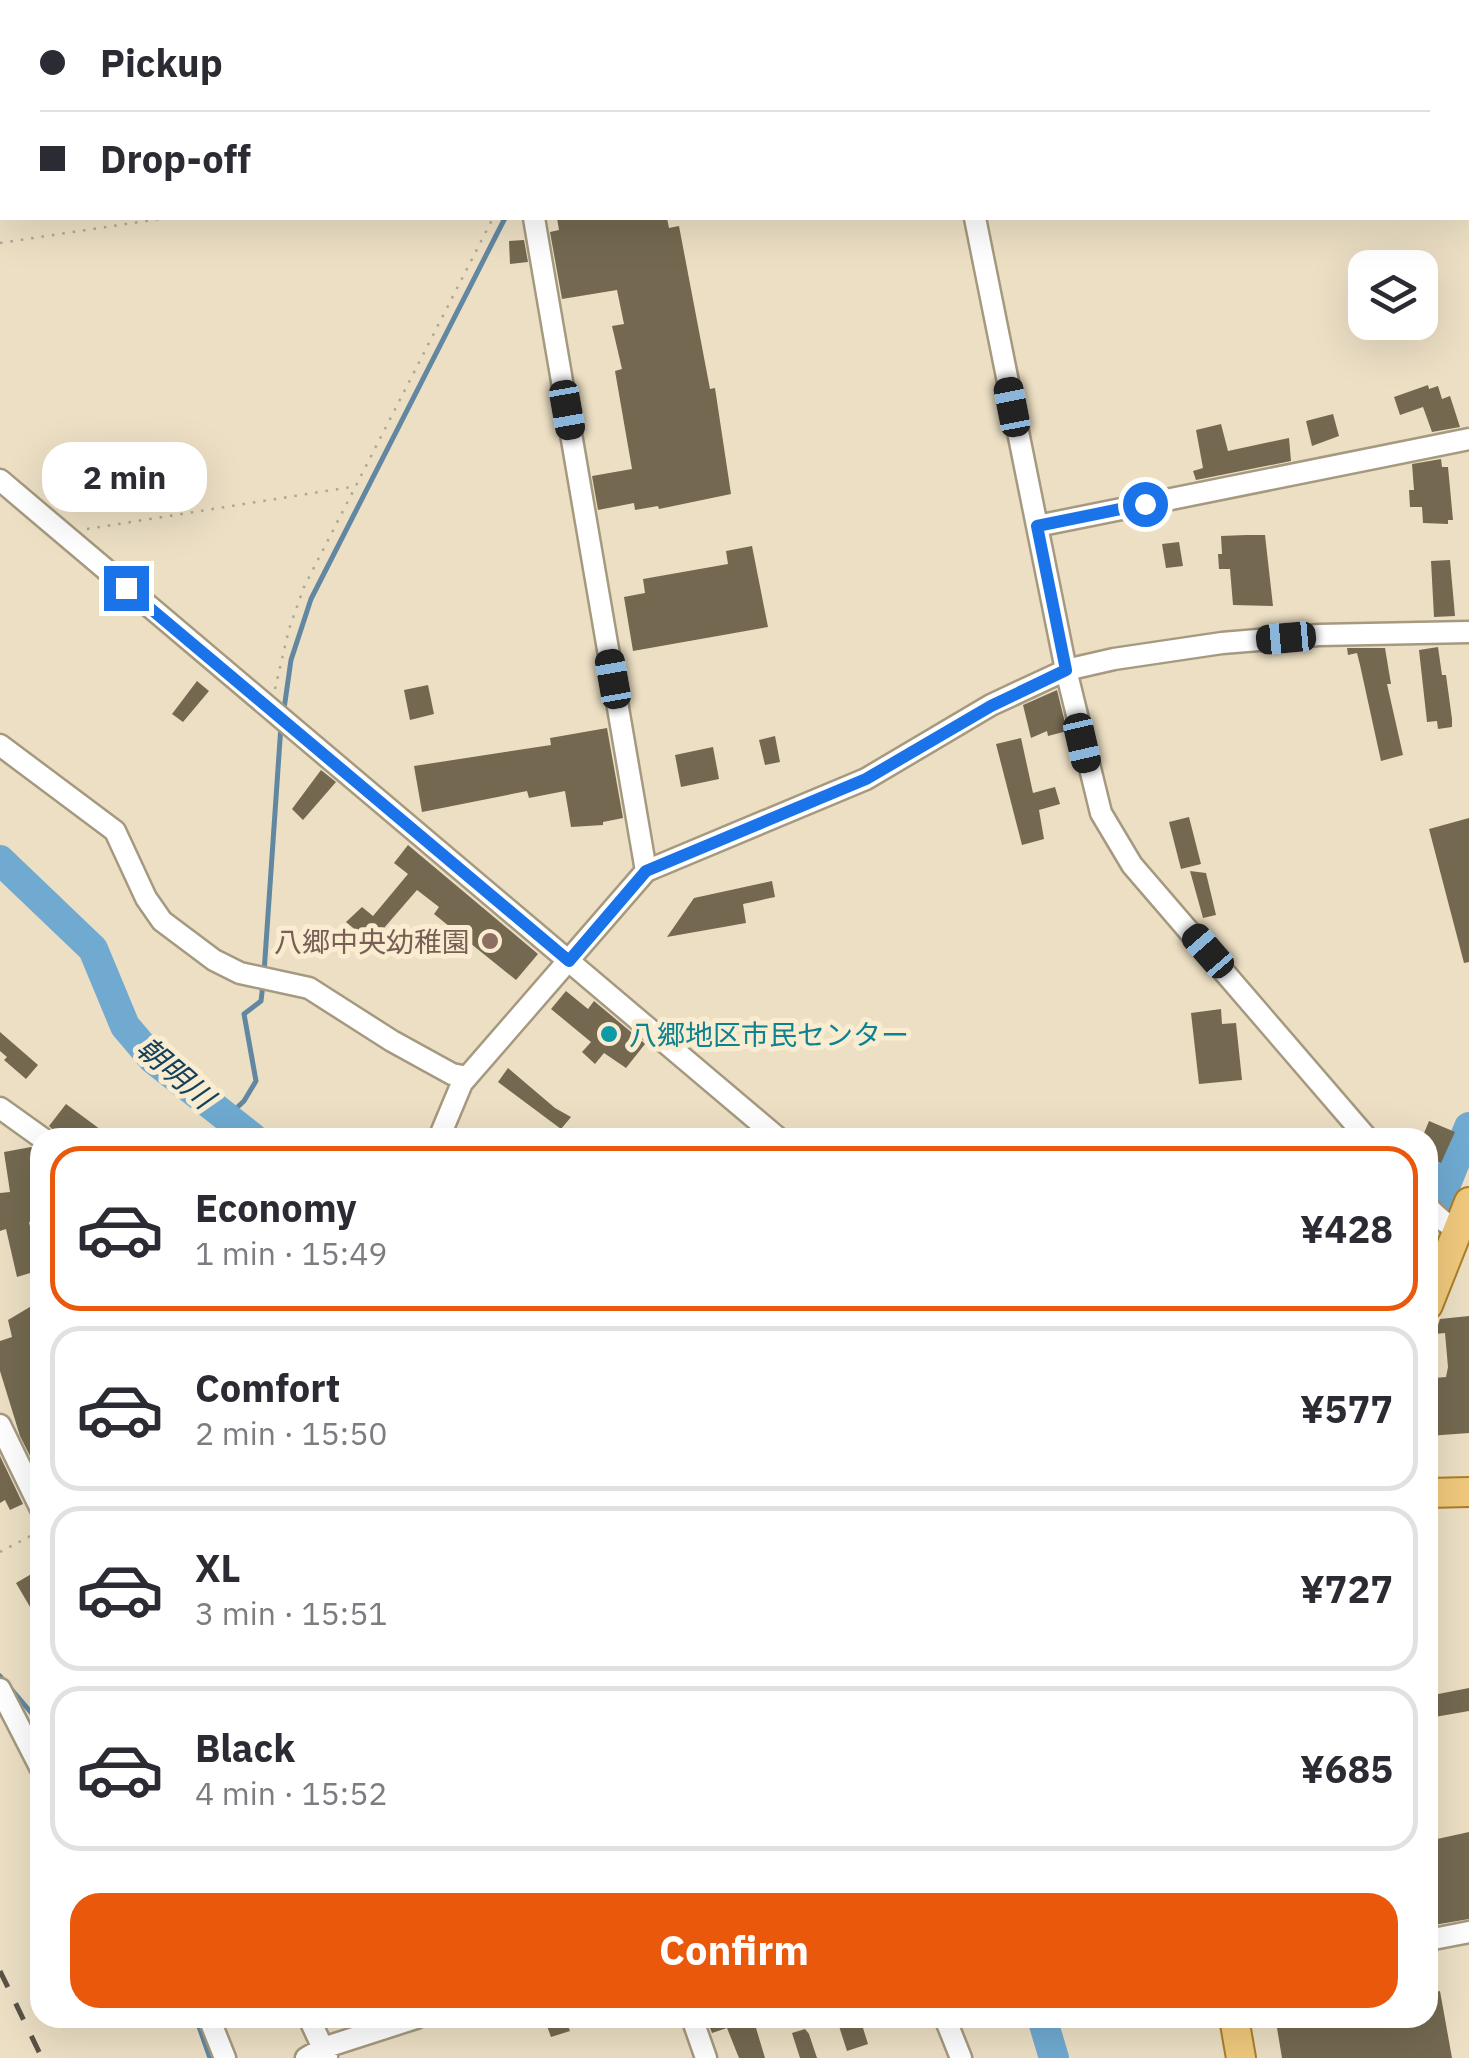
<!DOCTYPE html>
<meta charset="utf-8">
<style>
body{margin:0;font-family:"IBM Plex Sans","Noto Sans JP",sans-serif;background:#f2f2f3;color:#2b2b33;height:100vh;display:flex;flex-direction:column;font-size:38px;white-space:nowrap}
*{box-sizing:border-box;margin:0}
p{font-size:32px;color:#7c7c81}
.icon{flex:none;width:55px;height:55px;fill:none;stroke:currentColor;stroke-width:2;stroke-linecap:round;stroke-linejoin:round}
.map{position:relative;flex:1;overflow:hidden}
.sheet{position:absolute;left:30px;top:1128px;width:1408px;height:900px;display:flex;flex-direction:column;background:#fff;border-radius:30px;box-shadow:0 10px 40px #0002}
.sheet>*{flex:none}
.hud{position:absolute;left:0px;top:0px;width:1470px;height:220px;box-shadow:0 10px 40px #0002;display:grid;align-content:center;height:220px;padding:0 40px;background:#fff}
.buttons{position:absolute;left:1348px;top:250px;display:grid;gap:20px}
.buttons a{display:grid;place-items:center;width:90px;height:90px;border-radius:20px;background:#fff;box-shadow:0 10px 40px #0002;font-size:50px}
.end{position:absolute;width:45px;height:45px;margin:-22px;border:12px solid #1a73e8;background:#fff;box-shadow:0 0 0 5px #fff}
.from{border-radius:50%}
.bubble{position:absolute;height:70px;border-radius:30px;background:#fff;box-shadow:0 10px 40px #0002;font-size:32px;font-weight:700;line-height:70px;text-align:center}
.car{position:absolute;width:30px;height:60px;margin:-30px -15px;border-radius:12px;box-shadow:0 0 8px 2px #0007;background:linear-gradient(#222 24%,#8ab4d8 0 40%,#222 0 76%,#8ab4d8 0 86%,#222 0)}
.hud b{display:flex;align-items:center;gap:35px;height:95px;font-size:38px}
.hud b+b{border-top:2px solid #e1e1e2}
.hud i{width:25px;height:25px;background:#2b2b33}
ul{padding:18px 0 0;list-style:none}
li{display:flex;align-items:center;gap:30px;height:165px;margin:0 20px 15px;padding:0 20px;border:5px solid #e1e1e2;border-radius:30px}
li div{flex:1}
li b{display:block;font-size:38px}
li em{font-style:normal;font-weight:700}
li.current{border-color:#ea580c}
li>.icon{width:90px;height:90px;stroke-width:1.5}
.primary-button{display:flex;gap:20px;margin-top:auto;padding:20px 40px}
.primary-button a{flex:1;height:115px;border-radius:30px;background:#ea580c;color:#fff;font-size:40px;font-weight:700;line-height:115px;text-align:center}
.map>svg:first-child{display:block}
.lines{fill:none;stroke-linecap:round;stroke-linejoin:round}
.stream{stroke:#6188a0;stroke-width:5}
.river{stroke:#70aad1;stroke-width:30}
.building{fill:#746950}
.minor-casing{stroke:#a5997f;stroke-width:25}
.major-casing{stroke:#ab7f29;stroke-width:32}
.path{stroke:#b0a691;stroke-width:2.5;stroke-dasharray:2.5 8;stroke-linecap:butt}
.minor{stroke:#fff;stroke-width:20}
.major{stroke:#f0c97d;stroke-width:28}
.rail{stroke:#595346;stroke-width:5;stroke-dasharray:18 18;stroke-linecap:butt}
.route{stroke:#1a73e8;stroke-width:12}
.education-dot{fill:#8d6e63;stroke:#faecd1;stroke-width:4}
.culture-dot{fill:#0f9aa8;stroke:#faecd1;stroke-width:4}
.labels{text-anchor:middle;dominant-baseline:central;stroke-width:10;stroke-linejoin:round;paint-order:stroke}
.education-label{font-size:28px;fill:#785e54;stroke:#faecd1;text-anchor:end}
.culture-label{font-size:28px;fill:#0d838f;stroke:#faecd1;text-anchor:start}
.water-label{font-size:30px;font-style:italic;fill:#14425d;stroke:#faecd1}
</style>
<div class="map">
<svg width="1469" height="2058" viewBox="0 0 1469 2058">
<rect width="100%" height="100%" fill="#ecdfc4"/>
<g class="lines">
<path class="stream" d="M607 2 608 0
M284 709 291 660 311 599 505 218
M264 973 281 725
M227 1117 244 1101 256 1081 244 1014 261 1001 263 984
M0 1676 40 1723
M196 2018 210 2058"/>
<path class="river" d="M0 860 93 949 125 1026 153 1059 253 1138
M1428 1219 1440 1199 1469 1127
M1042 2018 1054 2058"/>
</g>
<path class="building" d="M557 218H667L669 228 679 226 710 389 715 388 731 494 659 509 658 506 635 510 634 503 598 510 592 476 632 469 615 371 622 369 612 326 624 324 617 290 562 299 550 232 559 230Z
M524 240 528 262 510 264 509 241Z
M1428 385 1429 389 1438 386 1442 399 1450 396 1460 427 1432 432 1423 407 1400 415 1394 397Z
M1333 414 1339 436 1312 446 1306 421Z
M1221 424 1228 451 1289 438 1291 461 1196 480 1193 471 1203 468 1196 430Z
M1441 459 1442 467H1448L1453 520H1448V524L1423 523 1422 507H1410L1409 490H1414L1412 464Z
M1246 535H1265L1273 606 1233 605 1230 569H1219L1218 554H1222L1221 536Z
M1179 542 1183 566 1166 568 1162 544Z
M752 546 768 627 633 651 624 597 645 593 643 579 728 564 726 551Z
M1450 560 1455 616 1434 617 1431 561Z
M1438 647 1442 675H1446L1452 719V727L1438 729 1437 721 1427 722 1419 650Z
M1347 648H1385L1391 684H1387L1403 755 1381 761 1360 665 1357 653 1348 655Z
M197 681 209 691 183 722 172 714Z
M428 685 434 714 410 720 404 690Z
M1057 690 1067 731 1048 736 1047 731 1031 738 1023 705Z
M607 728 623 818 603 822V825L571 827 565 791 529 798 527 791 422 812 414 766 551 745 550 738Z
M775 736 780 762 765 765 759 740Z
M1021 738 1033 793 1055 787 1060 804 1039 810 1044 839 1022 845 996 744Z
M713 747 719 779 681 787 675 755Z
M321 770 336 782 303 820 292 809Z
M1189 817 1201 864 1181 869 1169 822Z
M1469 818V962L1464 963 1429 829Z
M408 845 538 954 516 980 434 914 439 907 417 890 371 943 346 922 362 907 373 916 408 874 394 863Z
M1190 871 1206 873 1216 915 1203 918Z
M772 881 775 897 743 904 746 923 667 937 694 898Z
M566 991 588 1009 594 1001 643 1042 645 1044 626 1068 604 1053 595 1064 582 1052 591 1042 551 1009Z
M1221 1009 1222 1024 1236 1023 1242 1080 1199 1084 1191 1013Z
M0 1032 38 1065 26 1079 4 1060 7 1057 0 1051Z
M508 1068 555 1108 571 1117 561 1129 498 1082Z
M66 1104 112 1138H62L49 1126Z
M1429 1121 1455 1132 1441 1163 1428 1158V1138H1422Z
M31 1147 34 1149 40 1178V1220L29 1222 40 1270 17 1277 6 1229 0 1231V1193L10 1192 4 1152Z
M40 1301V1476L20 1436 0 1371V1341L12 1337 8 1320Z
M1469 1316V1433L1428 1436V1391L1435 1390 1434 1378 1446 1377 1448 1367 1445 1333 1435 1334 1440 1319Z
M0 1456 23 1504 10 1510 5 1500 0 1503Z
M40 1569V1624L16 1583Z
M1469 1688V1711L1429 1718 1428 1696Z
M1469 1832V1919L1428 1926V1841Z
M1440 1991 1452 2058H1282L1276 2022 1278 2018H1428V1994Z
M544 2018H565L570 2031 551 2037Z
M706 2018H753L765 2058H739L727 2028 712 2033Z
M845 2018H887V2020L863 2028 868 2044 847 2051 837 2020Z
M805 2029 809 2034 817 2058H800L792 2033Z"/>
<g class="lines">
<g class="minor-casing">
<path id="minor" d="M446 0 447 2
M932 0 933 2
M1420 0 1422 2
M1373 2 1376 0
M1468 87 1469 89
M534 218 646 871
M975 218 1066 670 1101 813 1132 865 1367 1138
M0 480 778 1138
M1037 526 1469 439
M0 745 115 831 146 898 162 921 214 960 240 973 309 988 392 1041 452 1074 467 1077
M0 1108 42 1138
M439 1138 462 1083 646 871 866 779 991 705 1066 670 1114 659 1222 643 1319 635 1469 632
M1428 1207C1440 1219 1450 1230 1469 1227
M0 1425 40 1507
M0 1689 40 1767
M1428 1940 1469 1932
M209 2018 225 2058
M309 2018 327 2057
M692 2018 706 2058
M945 2018 961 2058
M306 2058 323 2048 416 2018"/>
</g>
<g class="major-casing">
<path id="major" d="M1428 1305 1469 1202
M1428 1493 1469 1492
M1234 2018 1241 2058"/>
</g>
<path class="path" d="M324 0V2
M0 243 166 218
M87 529 351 487
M275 689 289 629 304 587 493 218
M0 1552 40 1531"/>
<use href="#minor" class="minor"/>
<use href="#major" class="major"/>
<path class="rail" d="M0 1971 42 2058"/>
</g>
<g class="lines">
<path class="route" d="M126 588 569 961 646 871 866 779 991 706 1066 670 1037 526 1145 504"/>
</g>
<circle class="education-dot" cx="490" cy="941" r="10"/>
<circle class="culture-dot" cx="609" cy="1034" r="10"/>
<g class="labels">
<g class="education-label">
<text x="470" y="941">八郷中央幼稚園</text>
</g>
<g class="culture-label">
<text x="629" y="1034">八郷地区市民センター</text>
</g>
<g class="water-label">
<text transform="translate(176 1072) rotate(41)">朝明川</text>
</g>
</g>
</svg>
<div class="buttons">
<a><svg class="icon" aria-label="layers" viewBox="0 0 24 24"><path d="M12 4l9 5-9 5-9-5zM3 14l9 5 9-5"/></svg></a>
</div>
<i class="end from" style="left:1145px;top:504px"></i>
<i class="end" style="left:126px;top:588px"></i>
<div class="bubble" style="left:42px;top:442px;width:165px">2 min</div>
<i class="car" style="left:1012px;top:407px;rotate:349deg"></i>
<i class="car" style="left:567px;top:410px;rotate:170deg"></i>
<i class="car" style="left:1286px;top:638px;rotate:265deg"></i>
<i class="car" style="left:613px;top:679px;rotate:350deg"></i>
<i class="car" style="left:1082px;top:743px;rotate:167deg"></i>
<i class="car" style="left:1208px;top:951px;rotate:319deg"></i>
<div class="hud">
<b><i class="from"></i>Pickup</b>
<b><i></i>Drop-off</b>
</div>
<section class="sheet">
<ul>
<li class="current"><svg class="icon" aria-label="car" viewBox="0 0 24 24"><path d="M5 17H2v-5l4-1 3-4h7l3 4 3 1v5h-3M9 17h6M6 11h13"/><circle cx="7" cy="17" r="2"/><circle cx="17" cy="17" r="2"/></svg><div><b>Economy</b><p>1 min · 15:49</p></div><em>¥428</em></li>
<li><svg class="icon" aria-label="car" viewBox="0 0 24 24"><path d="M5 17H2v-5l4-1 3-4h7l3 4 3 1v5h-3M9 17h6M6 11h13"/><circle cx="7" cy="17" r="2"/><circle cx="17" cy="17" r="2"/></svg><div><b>Comfort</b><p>2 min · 15:50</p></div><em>¥577</em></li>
<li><svg class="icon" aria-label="car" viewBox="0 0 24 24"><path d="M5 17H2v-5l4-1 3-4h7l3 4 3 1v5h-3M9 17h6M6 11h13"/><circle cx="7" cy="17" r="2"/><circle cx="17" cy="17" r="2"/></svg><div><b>XL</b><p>3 min · 15:51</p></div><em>¥727</em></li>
<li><svg class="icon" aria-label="car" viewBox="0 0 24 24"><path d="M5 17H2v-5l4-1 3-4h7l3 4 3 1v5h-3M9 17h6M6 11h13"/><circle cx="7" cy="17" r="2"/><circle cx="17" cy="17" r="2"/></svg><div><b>Black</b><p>4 min · 15:52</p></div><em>¥685</em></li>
</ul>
<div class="primary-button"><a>Confirm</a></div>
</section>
</div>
